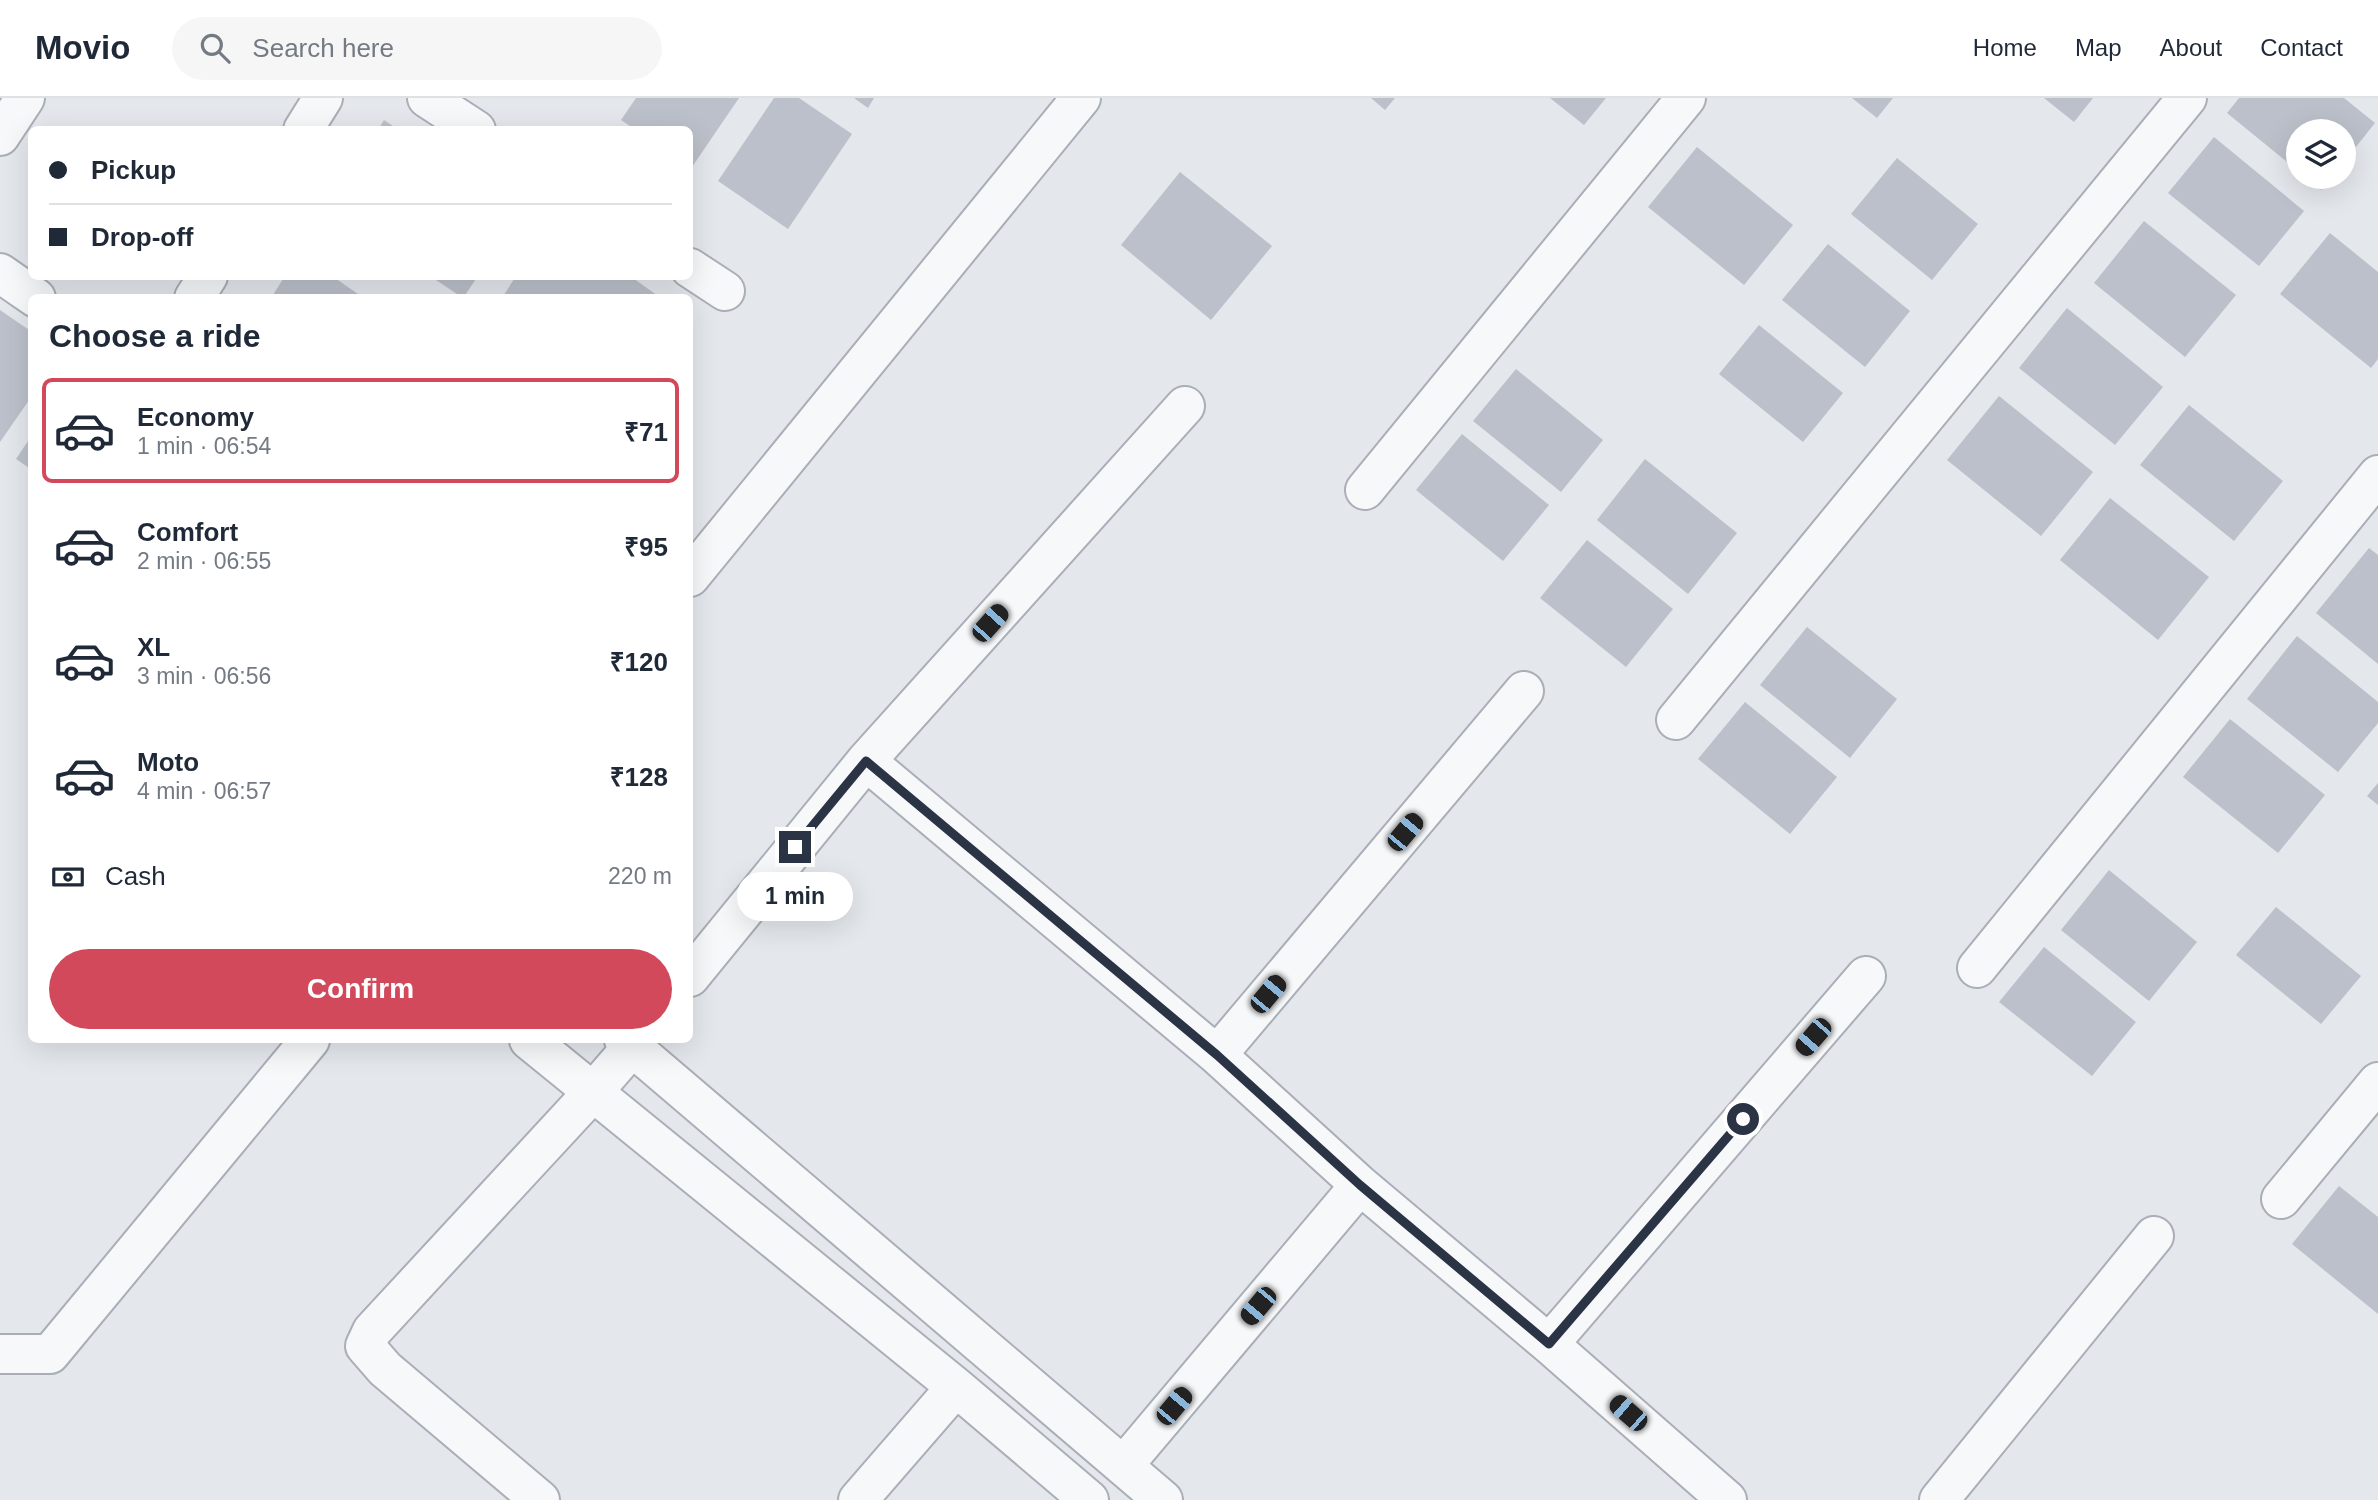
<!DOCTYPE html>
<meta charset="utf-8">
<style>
body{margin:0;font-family:Arial,sans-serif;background:#f6f6f7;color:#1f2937;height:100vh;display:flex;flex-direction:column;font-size:26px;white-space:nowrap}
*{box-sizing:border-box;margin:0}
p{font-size:23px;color:#747a83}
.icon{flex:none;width:38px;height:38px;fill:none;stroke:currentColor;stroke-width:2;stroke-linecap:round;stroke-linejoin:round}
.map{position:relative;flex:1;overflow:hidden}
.sheet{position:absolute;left:28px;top:196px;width:665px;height:749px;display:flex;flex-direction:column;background:#fff;border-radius:10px;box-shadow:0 7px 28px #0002}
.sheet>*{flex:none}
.banner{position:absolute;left:28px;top:28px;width:665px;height:154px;border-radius:10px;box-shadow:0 7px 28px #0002;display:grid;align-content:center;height:154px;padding:0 21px;background:#fff}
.controls{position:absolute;left:2286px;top:21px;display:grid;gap:14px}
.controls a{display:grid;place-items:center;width:70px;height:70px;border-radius:50%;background:#fff;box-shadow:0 7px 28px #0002;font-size:35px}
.end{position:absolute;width:32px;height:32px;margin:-16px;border:9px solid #2b3445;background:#fff;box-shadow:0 0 0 4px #fff}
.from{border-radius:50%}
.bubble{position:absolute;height:49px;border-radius:24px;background:#fff;box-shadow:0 7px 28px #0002;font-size:23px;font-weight:800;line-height:49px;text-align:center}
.car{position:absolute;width:21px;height:42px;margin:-21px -10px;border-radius:9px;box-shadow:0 0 5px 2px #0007;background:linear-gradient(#222 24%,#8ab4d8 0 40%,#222 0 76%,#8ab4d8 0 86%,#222 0)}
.banner b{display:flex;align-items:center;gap:24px;height:66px;font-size:26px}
.banner b+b{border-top:2px solid #e0e1e3}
.banner i{width:18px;height:18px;background:#1f2937}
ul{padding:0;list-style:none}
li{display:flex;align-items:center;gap:21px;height:105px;margin:0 14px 10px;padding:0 7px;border:4px solid transparent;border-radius:10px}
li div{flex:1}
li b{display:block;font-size:26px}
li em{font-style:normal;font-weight:800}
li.active{border-color:#d1495b}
li>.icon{width:63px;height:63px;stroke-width:1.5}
h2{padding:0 21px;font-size:32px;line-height:84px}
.pay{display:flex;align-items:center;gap:18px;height:77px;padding:0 21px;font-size:26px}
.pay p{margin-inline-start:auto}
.cta{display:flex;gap:14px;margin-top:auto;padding:14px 21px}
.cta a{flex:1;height:80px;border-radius:42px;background:#d1495b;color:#fff;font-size:28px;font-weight:800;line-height:80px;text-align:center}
header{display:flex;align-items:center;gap:42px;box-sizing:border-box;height:98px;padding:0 35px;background:#fff;border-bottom:2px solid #e0e1e3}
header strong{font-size:33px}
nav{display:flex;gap:38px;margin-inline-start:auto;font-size:24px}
.search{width:490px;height:63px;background:#f6f6f7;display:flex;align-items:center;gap:18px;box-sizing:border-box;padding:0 24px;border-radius:38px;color:#747a83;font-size:26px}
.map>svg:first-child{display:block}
.building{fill:#bbc0ca}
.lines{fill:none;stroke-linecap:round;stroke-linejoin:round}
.minor-casing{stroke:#a9aeb7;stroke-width:42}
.minor{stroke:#f7f8fa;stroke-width:38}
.route{stroke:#2b3445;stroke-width:9}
</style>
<header>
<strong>Movio</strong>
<div class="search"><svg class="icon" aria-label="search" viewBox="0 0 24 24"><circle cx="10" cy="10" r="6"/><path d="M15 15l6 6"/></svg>Search here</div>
<nav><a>Home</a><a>Map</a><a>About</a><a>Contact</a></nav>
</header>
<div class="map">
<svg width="2378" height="1402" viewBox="0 0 2378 1402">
<rect width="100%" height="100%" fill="#e4e7ec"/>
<path class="building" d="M636 0H739L692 69 690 68V32H636L621 22Z
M774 0H799L852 36 788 131 718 83Z
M854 0H874L868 10Z
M1371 0H1395L1385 12Z
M1550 0H1606L1584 27Z
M1852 0H1893L1877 20Z
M2044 0H2093L2074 24Z
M2239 0H2344L2375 25 2343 65V33H2298V73L2227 15Z
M384 22 399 32H378Z
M2214 39 2304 113 2259 168 2168 95Z
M1697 49 1793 127 1744 187 1648 109Z
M1897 60 1978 126 1932 182 1851 116Z
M1180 74 1272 148 1211 222 1121 147Z
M2305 79H2332L2321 92Z
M2144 123 2236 197 2185 259 2094 185Z
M2330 135 2378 174V261L2371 270 2280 196Z
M1828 146 1910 213 1865 269 1782 202Z
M285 178H332L358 196 355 200H271Z
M430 178H478L463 200Z
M516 178H630L661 200H502Z
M2067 210 2163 289 2115 347 2019 270Z
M0 212 32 234V298L0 344Z
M1759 227 1843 295 1803 344 1719 276Z
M1516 271 1603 342 1561 394 1473 323Z
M1999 298 2093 374 2041 438 1947 362Z
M2189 307 2283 383 2234 443 2140 367Z
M1462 336 1549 407 1503 463 1416 392Z
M32 337V372L16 361Z
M1645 361 1737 435 1688 496 1597 422Z
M2110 400 2209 479 2158 542 2060 462Z
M1587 442 1673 511 1626 569 1540 500Z
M2369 450 2378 457V566L2316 515Z
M1807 529 1897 601 1850 660 1760 587Z
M2297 538 2378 604V625L2338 674 2247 601Z
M1745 604 1837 679 1790 736 1698 661Z
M2230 621 2325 697 2278 755 2183 679Z
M2378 685V707L2367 698Z
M2109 772 2197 844 2149 903 2061 832Z
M2276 809 2361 878 2321 926 2236 857Z
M2044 849 2136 924 2092 978 1999 904Z
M2339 1088 2378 1119V1216L2292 1146Z"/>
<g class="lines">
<g class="minor-casing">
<path id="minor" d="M427 0 476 32
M303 32 323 0
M0 38 25 0
M690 170 725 193
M0 175 36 200
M194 200 208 178
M1365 392 1686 0
M690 479 1081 0
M1676 622 2187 0
M866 663 1217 957 1360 1087 1549 1246 1727 1402
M1977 870 2378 377
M690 879 866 663 1185 308
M529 942 956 1289 1089 1402
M624 942 1163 1402
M1217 957 1524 593
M2281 1101 2378 984
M1549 1246 1866 878
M0 1256H50L310 942
M1123 1368 1360 1087
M540 1402 385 1271 365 1248 372 1233 593 994 638 942
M858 1402 956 1289
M1939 1402 2154 1138"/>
</g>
<use href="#minor" class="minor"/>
</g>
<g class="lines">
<path class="route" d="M795 749 866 663 1217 957 1360 1087 1549 1246 1743 1021"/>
</g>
</svg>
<div class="controls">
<a><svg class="icon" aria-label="layers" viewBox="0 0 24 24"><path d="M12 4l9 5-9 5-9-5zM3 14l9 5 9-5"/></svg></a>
</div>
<i class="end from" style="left:1743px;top:1021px"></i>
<i class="end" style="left:795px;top:749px"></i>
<div class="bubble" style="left:737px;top:774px;width:116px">1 min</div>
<i class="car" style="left:990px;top:525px;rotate:42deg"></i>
<i class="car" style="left:1405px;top:734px;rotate:40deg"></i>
<i class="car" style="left:1268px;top:896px;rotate:40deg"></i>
<i class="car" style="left:1813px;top:939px;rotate:221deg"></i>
<i class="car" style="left:1258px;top:1208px;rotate:220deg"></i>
<i class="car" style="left:1174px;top:1308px;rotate:40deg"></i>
<i class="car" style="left:1628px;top:1315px;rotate:311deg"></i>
<div class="banner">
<b><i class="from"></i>Pickup</b>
<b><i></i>Drop-off</b>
</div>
<section class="sheet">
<h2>Choose a ride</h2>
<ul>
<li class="active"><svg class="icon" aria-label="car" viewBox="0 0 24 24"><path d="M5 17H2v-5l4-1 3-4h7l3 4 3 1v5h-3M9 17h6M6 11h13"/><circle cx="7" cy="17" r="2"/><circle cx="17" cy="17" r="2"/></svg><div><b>Economy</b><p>1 min · 06:54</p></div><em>₹71</em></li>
<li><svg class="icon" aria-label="car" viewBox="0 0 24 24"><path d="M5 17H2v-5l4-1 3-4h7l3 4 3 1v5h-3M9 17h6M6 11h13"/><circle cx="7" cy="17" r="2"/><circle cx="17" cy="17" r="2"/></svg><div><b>Comfort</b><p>2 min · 06:55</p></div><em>₹95</em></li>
<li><svg class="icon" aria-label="car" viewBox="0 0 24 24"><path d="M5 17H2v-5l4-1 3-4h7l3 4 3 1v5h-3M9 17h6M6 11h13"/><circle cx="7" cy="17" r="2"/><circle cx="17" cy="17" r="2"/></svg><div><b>XL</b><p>3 min · 06:56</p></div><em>₹120</em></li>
<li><svg class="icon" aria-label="car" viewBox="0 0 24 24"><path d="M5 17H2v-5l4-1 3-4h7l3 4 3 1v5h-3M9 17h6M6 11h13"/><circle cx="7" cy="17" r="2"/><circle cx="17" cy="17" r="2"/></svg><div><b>Moto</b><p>4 min · 06:57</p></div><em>₹128</em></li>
</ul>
<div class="pay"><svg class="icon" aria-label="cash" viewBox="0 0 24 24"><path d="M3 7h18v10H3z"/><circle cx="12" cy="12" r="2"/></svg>Cash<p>220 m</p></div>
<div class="cta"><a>Confirm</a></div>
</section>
</div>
